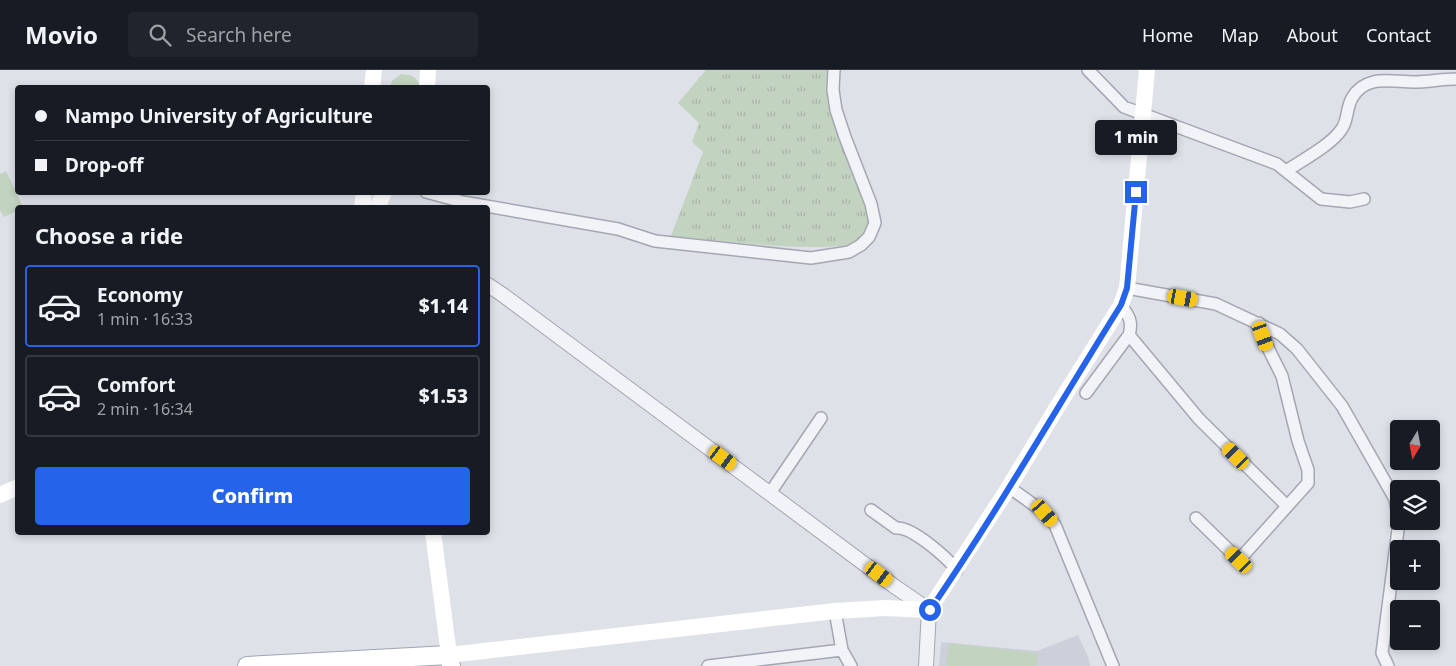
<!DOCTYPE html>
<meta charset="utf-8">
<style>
body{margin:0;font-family:"Noto Sans",sans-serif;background:#20242c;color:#f1f3f6;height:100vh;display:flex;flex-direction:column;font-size:19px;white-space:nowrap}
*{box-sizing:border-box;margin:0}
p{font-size:16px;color:#9ea1a6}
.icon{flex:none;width:28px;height:28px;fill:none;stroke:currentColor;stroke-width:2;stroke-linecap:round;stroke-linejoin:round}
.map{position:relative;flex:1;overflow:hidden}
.sheet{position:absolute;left:15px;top:135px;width:475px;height:330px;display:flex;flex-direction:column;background:#171b24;border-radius:5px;box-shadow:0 2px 8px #0003}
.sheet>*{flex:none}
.hud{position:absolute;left:15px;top:15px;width:475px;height:110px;border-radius:5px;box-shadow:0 2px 8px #0003;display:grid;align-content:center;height:110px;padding:0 20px;background:#171b24}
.needle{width:32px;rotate:190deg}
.fabs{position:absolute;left:1390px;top:350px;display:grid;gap:10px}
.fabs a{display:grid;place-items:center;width:50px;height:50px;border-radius:5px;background:#171b24;box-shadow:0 2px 8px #0003;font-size:25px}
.end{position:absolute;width:22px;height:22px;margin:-11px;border:6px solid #2563eb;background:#fff;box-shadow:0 0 0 2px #fff}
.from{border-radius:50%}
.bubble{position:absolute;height:35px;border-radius:5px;background:#171b24;box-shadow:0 2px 8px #0003;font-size:16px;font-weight:800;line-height:35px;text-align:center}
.car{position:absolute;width:15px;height:30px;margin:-15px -8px;border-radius:6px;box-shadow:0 0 4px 1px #0007;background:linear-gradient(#f5c518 24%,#345 0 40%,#f5c518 0 76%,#345 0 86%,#f5c518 0)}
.hud b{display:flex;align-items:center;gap:18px;height:48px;font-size:19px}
.hud b+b{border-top:1px solid #363941}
.hud i{width:12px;height:12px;background:#f1f3f6}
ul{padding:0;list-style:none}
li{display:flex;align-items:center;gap:15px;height:82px;margin:0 10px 8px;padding:0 10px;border:2px solid #363941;border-radius:5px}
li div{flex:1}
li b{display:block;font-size:19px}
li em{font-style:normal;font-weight:800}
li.active{border-color:#2563eb}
li>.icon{width:45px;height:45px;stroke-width:1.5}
h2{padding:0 20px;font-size:22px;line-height:60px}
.action{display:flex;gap:10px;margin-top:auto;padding:10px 20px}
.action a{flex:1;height:58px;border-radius:5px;background:#2563eb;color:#fff;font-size:20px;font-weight:800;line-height:58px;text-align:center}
header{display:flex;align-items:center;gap:30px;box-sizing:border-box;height:70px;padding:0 25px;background:#171b24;border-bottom:1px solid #363941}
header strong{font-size:24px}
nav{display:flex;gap:28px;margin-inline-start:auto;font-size:18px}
.search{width:350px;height:45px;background:#20242c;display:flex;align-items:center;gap:12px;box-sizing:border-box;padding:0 18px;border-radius:5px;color:#9ea1a6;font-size:19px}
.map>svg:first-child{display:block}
.built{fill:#cdd0db}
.green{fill:#c2d3c0}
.park{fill:url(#park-tufts)}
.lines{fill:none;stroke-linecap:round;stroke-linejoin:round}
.minor-casing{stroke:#a4a7b3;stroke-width:14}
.tertiary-casing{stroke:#a4a7b3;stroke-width:16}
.primary-casing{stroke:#9ea4b5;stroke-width:20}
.minor{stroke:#f2f3f7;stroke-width:11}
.tertiary{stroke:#f2f3f7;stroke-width:14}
.secondary{stroke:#fff;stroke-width:16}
.primary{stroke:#fff;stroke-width:18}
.route{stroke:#2563eb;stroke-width:6}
</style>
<header>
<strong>Movio</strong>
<div class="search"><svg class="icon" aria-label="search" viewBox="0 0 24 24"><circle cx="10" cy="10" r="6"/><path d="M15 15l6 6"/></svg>Search here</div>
<nav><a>Home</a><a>Map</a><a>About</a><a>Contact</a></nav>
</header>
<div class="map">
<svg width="1456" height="596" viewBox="0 0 1456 596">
<defs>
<pattern id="park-tufts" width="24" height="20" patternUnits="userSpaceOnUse" patternTransform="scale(1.25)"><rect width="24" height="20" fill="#c2d3c0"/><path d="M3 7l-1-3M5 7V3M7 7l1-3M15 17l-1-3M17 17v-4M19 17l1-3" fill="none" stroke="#a7b5a6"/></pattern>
</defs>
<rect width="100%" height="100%" fill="#dfe1e9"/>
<path class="built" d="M1078 565 1089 589 1090 596H939L941 572 1037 581Z"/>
<path class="green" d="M401 4C411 4 418 7 420 18H390L392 11Z
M6 101 23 137 18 138 17 141 4 147 0 140V104Z
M949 573 1038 583 1036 596H946Z"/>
<path class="park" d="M706 0H828L829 33 840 66 869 143C869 153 868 164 859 171 838 186 703 169 671 166L703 82 692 72 699 53 678 33Z"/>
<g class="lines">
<g class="minor-casing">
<path id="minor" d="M1088 0 1124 37 1277 94 1321 129 1350 132 1364 129
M1286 101C1301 91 1331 75 1341 60 1348 52 1346 38 1352 28 1366 4 1391 12 1414 12 1428 12 1442 9 1456 9
M426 122 463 132 618 159 655 171 811 188 849 182 861 175 869 167 875 153 871 134 845 67 836 40 833 20 834 0
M1127 218 1216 234 1280 264 1297 279 1342 336 1395 429 1399 452 1382 583 1388 596
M1129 265 1199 349 1287 436
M1086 323 1129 265C1133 252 1129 246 1121 235
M1009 417 1045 443 1055 455 1113 596
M770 423 821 348
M871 440 896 458C912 456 947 488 957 500
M1196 448 1239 490 1308 413V400L1298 371 1282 306 1268 278 1259 253
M835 541 842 580 851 596
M708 596 842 580"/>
</g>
<g class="tertiary-casing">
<path id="tertiary" d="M488 215 503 225 894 516 929 540 926 596"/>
</g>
<g class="primary-casing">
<path id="primary" d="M247 596 449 585 451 596"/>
</g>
<use href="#minor" class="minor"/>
<use href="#tertiary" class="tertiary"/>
<path class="secondary" d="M372 18 374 0
M427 18 428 0
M362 138 364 122
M377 138 384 122
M0 425 18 417
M433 462 449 585 835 541 885 538 929 540 1009 417 1056 339 1121 235 1127 218 1147 0"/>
<use href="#primary" class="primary"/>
</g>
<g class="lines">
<path class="route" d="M930 540C998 441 1057 337 1121 235L1127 218 1136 122"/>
</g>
</svg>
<div class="fabs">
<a><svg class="needle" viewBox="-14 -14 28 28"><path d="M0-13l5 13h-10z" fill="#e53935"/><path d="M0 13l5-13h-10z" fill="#9ea1a6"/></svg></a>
<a><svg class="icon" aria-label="layers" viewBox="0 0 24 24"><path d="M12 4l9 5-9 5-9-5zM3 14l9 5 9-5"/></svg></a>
<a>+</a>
<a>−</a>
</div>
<i class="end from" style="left:930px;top:540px"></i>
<i class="end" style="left:1136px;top:122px"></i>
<div class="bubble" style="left:1095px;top:50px;width:82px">1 min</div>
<i class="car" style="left:1183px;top:228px;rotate:100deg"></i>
<i class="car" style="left:1263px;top:266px;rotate:160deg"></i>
<i class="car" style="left:1236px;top:386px;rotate:315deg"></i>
<i class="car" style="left:723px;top:388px;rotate:126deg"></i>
<i class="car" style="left:1045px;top:443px;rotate:139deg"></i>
<i class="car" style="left:1239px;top:490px;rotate:314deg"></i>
<i class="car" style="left:879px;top:504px;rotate:127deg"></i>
<div class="hud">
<b><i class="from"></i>Nampo University of Agriculture</b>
<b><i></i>Drop-off</b>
</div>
<section class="sheet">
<h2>Choose a ride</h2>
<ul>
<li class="active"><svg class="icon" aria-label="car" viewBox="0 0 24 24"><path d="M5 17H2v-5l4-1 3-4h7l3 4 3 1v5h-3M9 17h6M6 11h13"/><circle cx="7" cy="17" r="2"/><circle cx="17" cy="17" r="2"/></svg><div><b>Economy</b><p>1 min · 16:33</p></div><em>$1.14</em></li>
<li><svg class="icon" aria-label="car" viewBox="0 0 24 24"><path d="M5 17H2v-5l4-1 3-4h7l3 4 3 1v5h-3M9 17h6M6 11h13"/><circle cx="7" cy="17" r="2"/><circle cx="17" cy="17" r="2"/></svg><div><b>Comfort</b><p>2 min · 16:34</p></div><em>$1.53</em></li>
</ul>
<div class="action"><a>Confirm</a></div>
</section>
</div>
